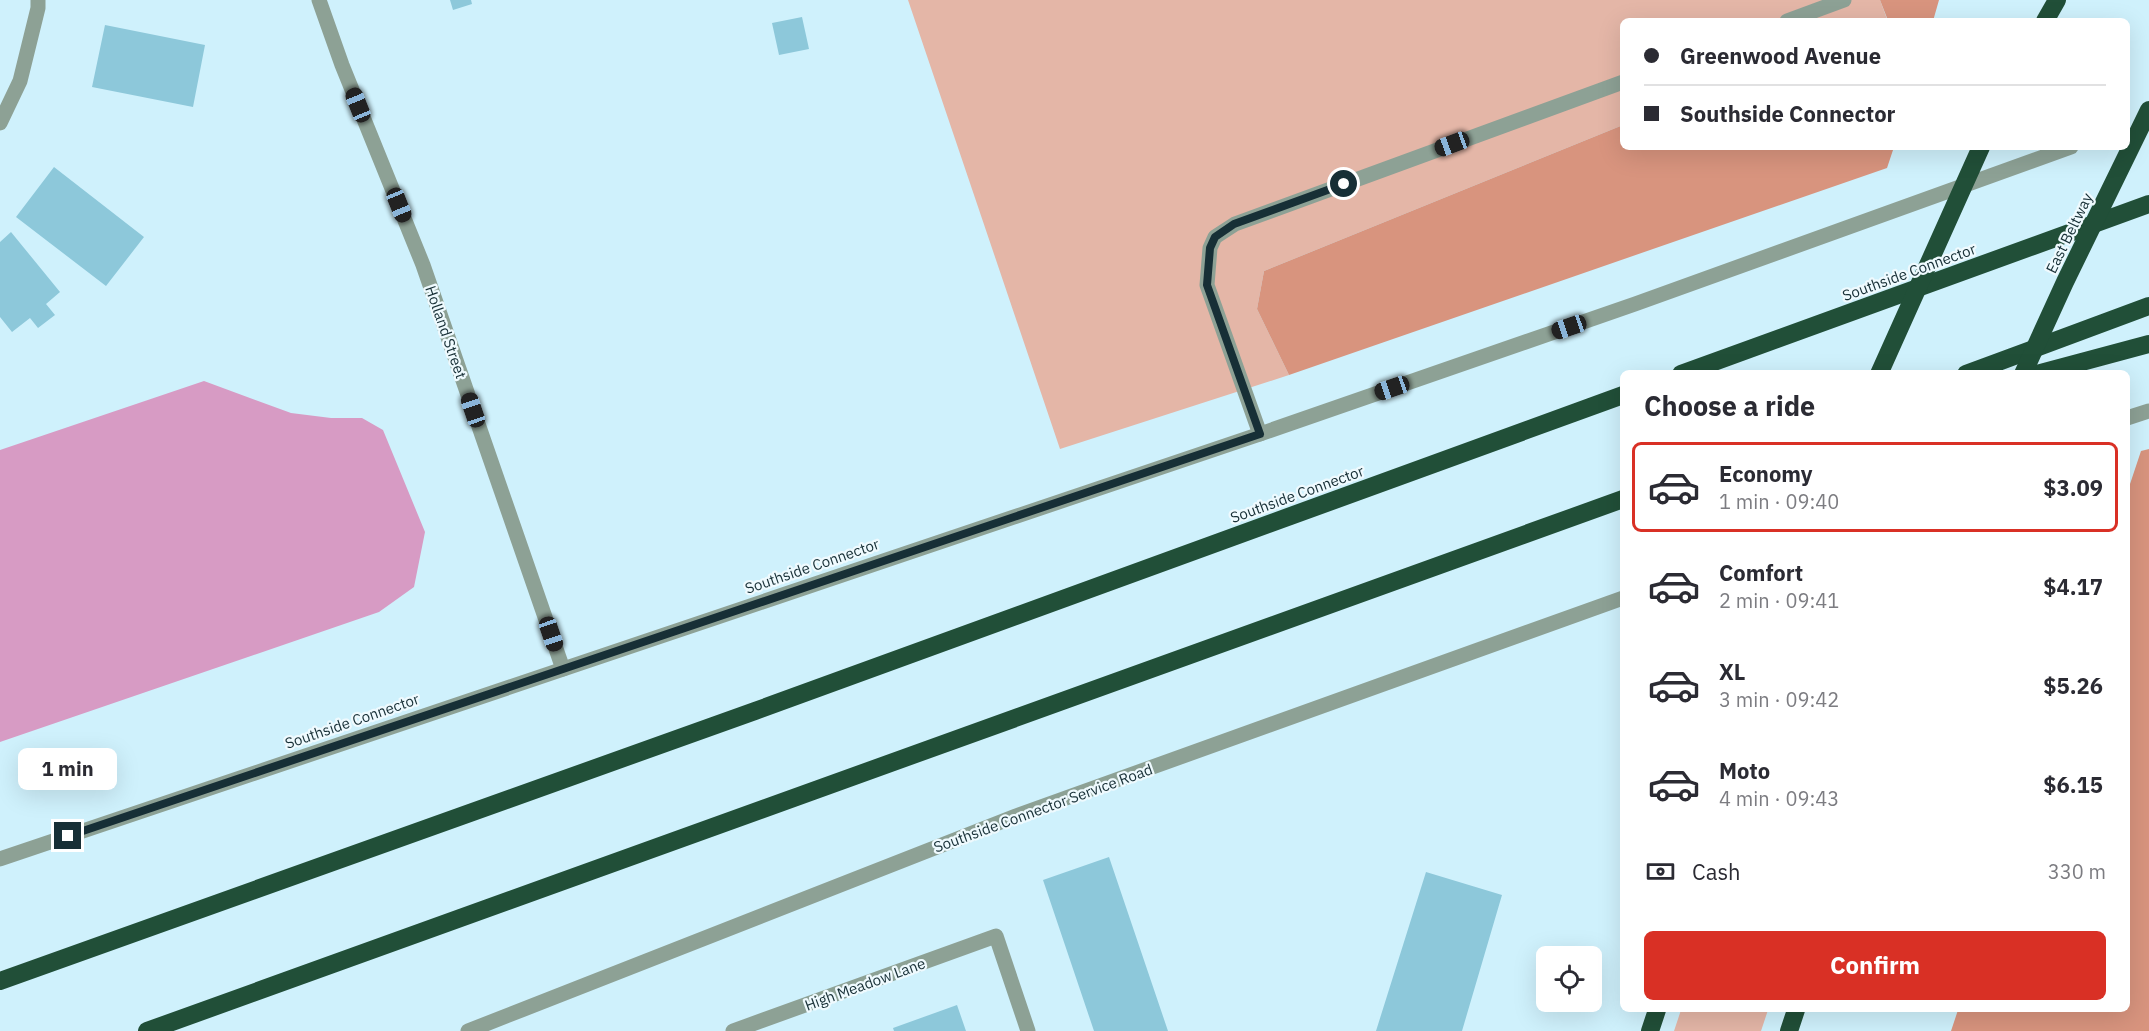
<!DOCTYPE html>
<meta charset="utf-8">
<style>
body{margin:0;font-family:"IBM Plex Sans",sans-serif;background:#f2f2f3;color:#2b2b33;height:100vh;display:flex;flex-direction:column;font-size:22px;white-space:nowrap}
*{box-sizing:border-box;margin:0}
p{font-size:20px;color:#7c7c81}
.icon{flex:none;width:33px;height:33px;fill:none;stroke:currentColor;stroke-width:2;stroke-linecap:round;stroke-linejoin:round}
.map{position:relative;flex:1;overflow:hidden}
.side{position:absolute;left:1620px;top:370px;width:510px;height:642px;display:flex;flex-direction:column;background:#fff;border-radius:9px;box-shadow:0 6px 24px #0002}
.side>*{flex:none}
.hud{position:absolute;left:1620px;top:18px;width:510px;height:132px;border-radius:9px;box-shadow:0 6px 24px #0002;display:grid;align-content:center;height:132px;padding:0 24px;background:#fff}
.tools{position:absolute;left:1536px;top:946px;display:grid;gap:12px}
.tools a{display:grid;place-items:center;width:66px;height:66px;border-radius:9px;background:#fff;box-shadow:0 6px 24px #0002;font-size:30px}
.end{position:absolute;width:27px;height:27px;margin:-14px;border:8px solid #172f36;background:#fff;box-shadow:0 0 0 3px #fff}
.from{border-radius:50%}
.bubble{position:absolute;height:42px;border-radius:9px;background:#fff;box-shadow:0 6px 24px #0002;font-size:20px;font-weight:800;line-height:42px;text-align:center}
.car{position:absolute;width:18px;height:36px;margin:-18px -9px;border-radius:8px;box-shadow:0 0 4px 2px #0007;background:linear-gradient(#222 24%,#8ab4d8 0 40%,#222 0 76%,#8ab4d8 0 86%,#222 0)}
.hud b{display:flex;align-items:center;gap:21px;height:57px;font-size:22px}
.hud b+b{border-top:2px solid #e1e1e2}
.hud i{width:15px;height:15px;background:#2b2b33}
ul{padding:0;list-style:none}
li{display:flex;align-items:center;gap:18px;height:90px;margin:0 12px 9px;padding:0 12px;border:3px solid transparent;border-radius:9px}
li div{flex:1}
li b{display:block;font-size:22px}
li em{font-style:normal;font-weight:800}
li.current{border-color:#d93025}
li>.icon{width:54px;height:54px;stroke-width:1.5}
h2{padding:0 24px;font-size:27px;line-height:72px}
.pay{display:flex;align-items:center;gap:15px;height:66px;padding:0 24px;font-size:22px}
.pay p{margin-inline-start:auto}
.action{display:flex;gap:12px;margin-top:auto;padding:12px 24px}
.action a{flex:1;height:69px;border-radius:9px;background:#d93025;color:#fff;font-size:24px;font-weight:800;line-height:69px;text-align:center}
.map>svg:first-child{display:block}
.green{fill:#e4b6a7}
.forest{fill:#d8947e}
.water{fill:#d79bc4}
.building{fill:#8dc8da}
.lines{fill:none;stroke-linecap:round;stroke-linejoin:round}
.minor{stroke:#8da195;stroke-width:15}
.tertiary{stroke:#8da195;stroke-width:15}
.motorway{stroke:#214f38;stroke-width:18}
.motorway-bridge{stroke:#214f38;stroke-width:18}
.route{stroke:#172f36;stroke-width:8}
.labels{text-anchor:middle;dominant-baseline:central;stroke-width:4.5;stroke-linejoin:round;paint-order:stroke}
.street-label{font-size:15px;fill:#172f36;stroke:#effafe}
</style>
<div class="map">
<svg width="2149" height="1031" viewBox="0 0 2149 1031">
<rect width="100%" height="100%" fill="#cff1fc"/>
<path class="green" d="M908 0H1880L1887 19 1881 21H1623V125L1264 271 1257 309 1289 375 1060 449Z
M1681 1010H1768L1761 1031H1674Z"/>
<path class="forest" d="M1880 0H1939L1933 21H1881L1887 18Z
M1623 125V147H1894L1887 168 1289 375 1257 309 1264 271Z
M2149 449V1031H1951L1958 1010H2127V493L2141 451Z"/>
<path class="water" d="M204 381 291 413 331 418H362L383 430 425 532 414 587 379 612 0 742V450Z"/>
<path class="building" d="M450 0H471L472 4 453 10Z
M802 17 809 49 779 55 772 23Z
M105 25 205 45 193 107 92 87Z
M54 167 144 237 106 286 16 217Z
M11 232 60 292 46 304 55 315 38 328 30 318 12 332 0 317V242Z
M1109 857 1168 1031H1094L1043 880Z
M1426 872 1502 895 1462 1031H1376Z
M957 1005 966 1031H894L893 1028Z"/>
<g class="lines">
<path class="minor" d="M319 0 342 65 423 265 563 669
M1787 21 1844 0
M0 123 20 81 38 8V0
M1260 434 1207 285 1210 248 1215 237 1235 224 1623 82
M733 1031 996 936 1028 1031"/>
<path class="tertiary" d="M2127 418 2149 411
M0 859 1260 434 1635 304 2071 147
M468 1031 1016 816 1623 598"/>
<path class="motorway" d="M2045 21 2057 0
M1681 374 2149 204
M1966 374 2149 306
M2037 374 2149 344
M0 981 755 711 1623 395
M147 1031 1623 499
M1650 1031 1657 1010
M1789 1031 1796 1010"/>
<path class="motorway-bridge" d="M1879 374 1981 147
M2023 374 2065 282 2149 110"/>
</g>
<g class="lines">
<path class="route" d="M68 836 1260 434 1207 285 1210 248 1215 237 1234 224 1344 184"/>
</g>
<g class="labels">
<g class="street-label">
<text transform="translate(2069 233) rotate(-64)">East Beltway</text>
<text transform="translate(1909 272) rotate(-20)">Southside Connector</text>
<text transform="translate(446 332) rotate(71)">Holland Street</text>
<text transform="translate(1297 494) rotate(-20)">Southside Connector</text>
<text transform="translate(812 566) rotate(-19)">Southside Connector</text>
<text transform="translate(352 721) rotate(-19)">Southside Connector</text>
<text transform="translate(1043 808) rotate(-20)">Southside Connector Service Road</text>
<text transform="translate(865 984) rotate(-20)">High Meadow Lane</text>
</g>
</g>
</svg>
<div class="tools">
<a><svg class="icon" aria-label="locate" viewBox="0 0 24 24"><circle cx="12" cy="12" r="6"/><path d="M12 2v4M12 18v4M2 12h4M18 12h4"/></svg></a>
</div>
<i class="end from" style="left:1344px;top:184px"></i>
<i class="end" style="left:68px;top:836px"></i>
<div class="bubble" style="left:18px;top:748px;width:99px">1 min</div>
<i class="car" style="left:358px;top:105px;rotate:338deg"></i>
<i class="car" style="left:1452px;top:144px;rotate:250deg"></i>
<i class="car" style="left:399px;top:205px;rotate:158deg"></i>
<i class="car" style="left:1569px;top:327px;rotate:251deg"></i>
<i class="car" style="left:1392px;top:388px;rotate:251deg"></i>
<i class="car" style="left:473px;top:410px;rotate:341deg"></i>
<i class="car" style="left:551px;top:634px;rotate:161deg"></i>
<div class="hud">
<b><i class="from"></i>Greenwood Avenue</b>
<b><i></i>Southside Connector</b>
</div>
<section class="side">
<h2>Choose a ride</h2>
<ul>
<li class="current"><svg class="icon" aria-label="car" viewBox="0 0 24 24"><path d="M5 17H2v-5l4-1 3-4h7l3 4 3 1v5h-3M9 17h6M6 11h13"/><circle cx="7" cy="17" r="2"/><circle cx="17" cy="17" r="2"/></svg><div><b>Economy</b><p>1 min · 09:40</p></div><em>$3.09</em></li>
<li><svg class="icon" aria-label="car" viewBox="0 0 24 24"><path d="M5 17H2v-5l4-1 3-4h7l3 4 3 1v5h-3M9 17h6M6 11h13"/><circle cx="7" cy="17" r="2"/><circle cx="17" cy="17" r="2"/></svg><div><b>Comfort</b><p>2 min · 09:41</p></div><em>$4.17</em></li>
<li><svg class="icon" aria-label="car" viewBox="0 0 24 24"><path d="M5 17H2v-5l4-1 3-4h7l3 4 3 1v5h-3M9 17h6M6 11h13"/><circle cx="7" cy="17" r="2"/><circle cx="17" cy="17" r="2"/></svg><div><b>XL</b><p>3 min · 09:42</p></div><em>$5.26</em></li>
<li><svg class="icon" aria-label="car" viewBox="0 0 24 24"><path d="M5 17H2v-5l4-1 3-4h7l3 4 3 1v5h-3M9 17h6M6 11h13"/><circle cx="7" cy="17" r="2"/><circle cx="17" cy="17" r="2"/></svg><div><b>Moto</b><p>4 min · 09:43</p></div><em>$6.15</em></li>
</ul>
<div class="pay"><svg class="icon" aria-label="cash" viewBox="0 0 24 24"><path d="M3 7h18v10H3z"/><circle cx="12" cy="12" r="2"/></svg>Cash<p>330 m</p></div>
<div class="action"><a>Confirm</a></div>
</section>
</div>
